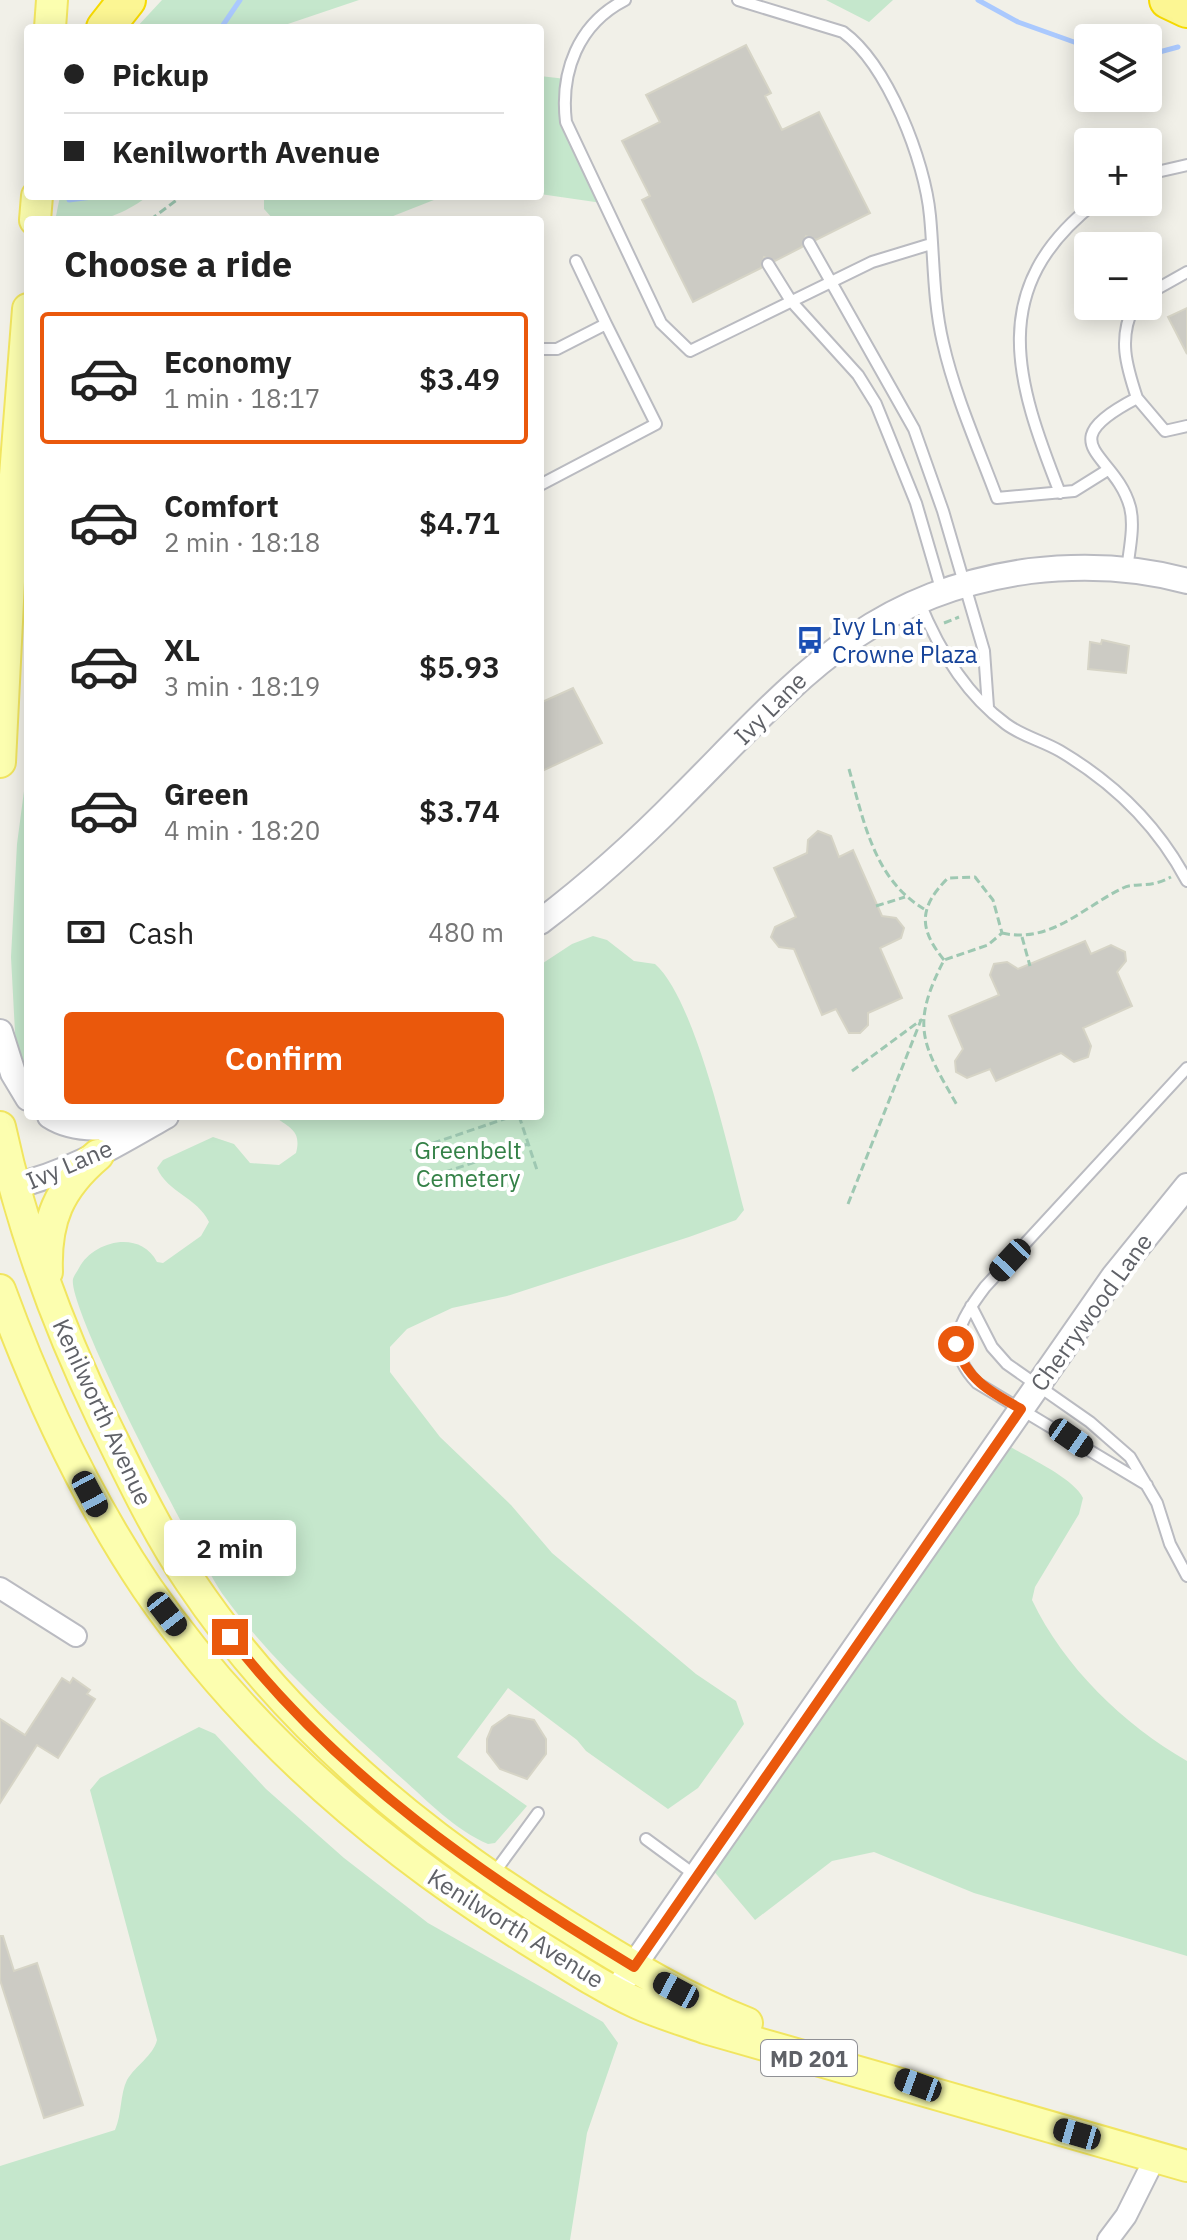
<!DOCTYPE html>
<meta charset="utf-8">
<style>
body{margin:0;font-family:"IBM Plex Sans",sans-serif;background:#f2f2f2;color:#222;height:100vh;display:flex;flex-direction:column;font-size:30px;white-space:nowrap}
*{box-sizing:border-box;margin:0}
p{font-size:26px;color:#767676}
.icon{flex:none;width:44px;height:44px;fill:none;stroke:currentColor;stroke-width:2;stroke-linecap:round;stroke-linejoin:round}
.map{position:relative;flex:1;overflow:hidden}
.details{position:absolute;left:24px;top:216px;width:520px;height:904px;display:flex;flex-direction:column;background:#fff;border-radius:8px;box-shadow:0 4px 20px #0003}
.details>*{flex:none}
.banner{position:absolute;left:24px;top:24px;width:520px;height:176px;border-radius:8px;box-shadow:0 4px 20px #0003;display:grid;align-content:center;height:176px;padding:0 40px;background:#fff}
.fabs{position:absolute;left:1074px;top:24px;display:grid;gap:16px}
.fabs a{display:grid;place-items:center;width:88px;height:88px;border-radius:8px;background:#fff;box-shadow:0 4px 20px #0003;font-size:40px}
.end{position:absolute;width:36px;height:36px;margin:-18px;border:10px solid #ea580c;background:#fff;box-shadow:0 0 0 4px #fff}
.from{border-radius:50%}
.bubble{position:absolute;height:56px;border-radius:8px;background:#fff;box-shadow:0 4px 20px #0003;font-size:26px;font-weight:600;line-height:56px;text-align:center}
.car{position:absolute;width:24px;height:48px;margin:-24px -12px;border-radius:10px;box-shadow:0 0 6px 2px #0007;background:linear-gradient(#222 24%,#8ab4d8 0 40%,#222 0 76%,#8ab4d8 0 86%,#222 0)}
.banner b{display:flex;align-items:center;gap:28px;height:76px;font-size:30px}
.banner b+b{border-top:2px solid #e0e0e0}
.banner i{width:20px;height:20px;background:#222}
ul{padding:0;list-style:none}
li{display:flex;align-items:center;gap:24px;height:132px;margin:0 16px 12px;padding:0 24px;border:4px solid transparent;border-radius:8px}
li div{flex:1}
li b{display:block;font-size:30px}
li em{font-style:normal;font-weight:600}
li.active{border-color:#ea580c}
li>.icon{width:72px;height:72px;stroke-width:1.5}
h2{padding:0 40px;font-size:36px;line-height:96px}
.pay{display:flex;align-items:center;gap:20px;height:88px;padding:0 40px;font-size:30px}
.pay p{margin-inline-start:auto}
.action{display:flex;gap:16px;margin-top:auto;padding:16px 40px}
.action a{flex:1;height:92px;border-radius:8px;background:#ea580c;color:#fff;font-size:32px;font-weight:600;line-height:92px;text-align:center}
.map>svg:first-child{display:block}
.green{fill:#c5e7cc}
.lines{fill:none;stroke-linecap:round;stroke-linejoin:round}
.stream{stroke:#aac9fe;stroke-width:5}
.building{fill:#cccbc4;stroke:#d6d4c6;stroke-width:2}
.service-casing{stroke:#babbc1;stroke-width:14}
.minor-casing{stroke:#babbc1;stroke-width:24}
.tertiary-casing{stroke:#babbc1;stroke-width:28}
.primary-casing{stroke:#f1e560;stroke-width:34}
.motorway-casing{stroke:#f6da02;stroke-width:40}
.path{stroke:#9ec8b2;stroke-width:3;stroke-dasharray:8 4;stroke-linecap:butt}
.service{stroke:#fff;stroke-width:10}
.minor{stroke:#fff;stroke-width:20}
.tertiary{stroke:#fff;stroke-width:24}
.primary{stroke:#fcfeaf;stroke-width:30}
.motorway{stroke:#fcf693;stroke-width:36}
.route{stroke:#ea580c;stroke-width:10}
.labels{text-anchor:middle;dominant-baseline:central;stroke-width:8;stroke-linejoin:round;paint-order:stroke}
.shield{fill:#fff;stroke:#8f9095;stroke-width:2}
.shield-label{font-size:22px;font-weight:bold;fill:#5f6167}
.transit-label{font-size:24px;fill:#164399;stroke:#fff;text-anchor:start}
.street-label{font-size:24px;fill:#5f6167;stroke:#fff}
.park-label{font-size:24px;fill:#348147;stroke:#fff}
</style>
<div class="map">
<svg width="1187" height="2240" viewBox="0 0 1187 2240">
<rect width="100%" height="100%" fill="#f1f0e8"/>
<path class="green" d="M162 0H359L276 28H136Z
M826 0H893L869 22Z
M540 76 566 79V122L602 203 540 194Z
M60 196H148C124 215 85 231 56 216Z
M264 196H444L383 220H274L264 209Z
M28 761V1068L16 1051 11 957 17 844Z
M593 936 607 940 634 961 655 964C696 1000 729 1153 744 1210L736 1220 689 1237 507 1296 452 1308 407 1329 390 1347V1372L440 1437 511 1505 552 1553 696 1674 736 1701 744 1724 698 1788 668 1809 586 1751 577 1740 508 1688 457 1757 527 1806 495 1843 488 1844C453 1829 426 1799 397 1774 337 1719 272 1662 224 1596 199 1561 67 1309 73 1279 74 1275 77 1272 79 1268 93 1241 140 1229 157 1262L163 1263 201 1236 209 1222C197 1197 168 1193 157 1168L163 1160 213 1137 234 1144 250 1163 279 1165 296 1153C302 1130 289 1128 274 1116H540V965L572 944Z
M999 1440C1023 1456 1072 1476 1083 1498L1079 1514 1035 1587 1032 1600C1064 1667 1123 1724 1187 1761V1956L974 1893 874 1852 832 1861 755 1920 707 1863Z
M199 1727 215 1734 266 1789 344 1858 428 1923 603 2022 618 2043 587 2133 570 2240H0V2166L115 2130C122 2114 120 2094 127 2080 136 2065 153 2056 157 2040L90 1790 100 1778Z"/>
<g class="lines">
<path class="stream" d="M978 0 1018 22 1088 47
M221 28 240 0
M1148 55 1178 47
M69 200 100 196"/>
</g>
<path class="building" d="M746 45 771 93 765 96 782 130 819 112 870 213 816 240 806 236 802 247 775 261 764 257 761 268 693 302 642 200 650 196 622 141 660 122 646 95Z
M1187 308V354L1168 317Z
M1102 640 1129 646 1126 673 1088 669 1090 642 1101 644Z
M573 688 602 743 540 772V703Z
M818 831 831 836 839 857 853 850 882 916 896 918 904 928 901 938 880 948 902 998 868 1013V1025L860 1033H849L836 1009 822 1015 794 949 779 947 771 937 775 927 796 917 774 868 807 853 808 840Z
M1085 941 1091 954 1111 945 1125 952 1126 961 1117 972 1132 1006 1083 1028 1091 1046 1088 1057 1074 1062 1061 1053 996 1081 990 1069 967 1078 956 1072 955 1061 963 1049 949 1016 999 995 990 975 994 964 1007 962 1018 969Z
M62 1678 70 1683 73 1678 90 1690 87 1694 95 1699 58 1758 37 1745 0 1803V1719L25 1735Z
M509 1715 534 1720 546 1739V1754L527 1779 500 1769 487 1752V1739L492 1727Z
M0 1936H3L14 1971 37 1963 83 2105 44 2118 0 1980Z"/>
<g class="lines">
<g class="service-casing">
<path id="service" d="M625 0C578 24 560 72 566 122L661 323 690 351 872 262 931 244
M738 0 843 32C888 65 925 161 930 216 934 257 933 301 943 343 955 396 978 447 997 498L1074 491 1106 471
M1148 174 1187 165
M809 243 914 429 943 511 984 651 988 707
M576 261 606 324
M768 264 791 301 858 375 876 404 916 503 942 592
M1148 294 1187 272
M1134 306C1118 338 1126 365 1137 398
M540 349H557L606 324 656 424 540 485
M1060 493C1016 381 985 288 1096 202
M1127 570C1129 551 1135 526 1130 507 1115 452 1047 445 1137 398L1165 431 1187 426
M919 601C938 648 964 693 1006 724 1022 736 1043 741 1060 751 1114 783 1158 826 1187 881
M971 1306 992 1347 1007 1364 1090 1422 1130 1457 1157 1503 1170 1544 1187 1576
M1147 1485 977 1383C943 1347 959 1322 985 1287L1187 1068
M646 1839 695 1875
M494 1873 538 1813"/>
</g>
<g class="minor-casing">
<path id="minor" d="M0 1588 76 1636
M1108 2240 1126 2216 1156 2156"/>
</g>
<g class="tertiary-casing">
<path id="tertiary" d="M540 922C590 884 637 842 681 797 793 685 863 594 1030 571 1082 565 1136 567 1187 581
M0 1032 13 1073 28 1098
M50 1116C78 1134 117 1128 147 1118
M13 1186C69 1174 117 1144 166 1116
M616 1991 1114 1276 1187 1186"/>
</g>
<g class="primary-casing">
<path id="primary" d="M50 28 52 0
M35 220 37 196
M0 762 13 501 28 309
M0 1127C22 1230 58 1326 103 1420 130 1475 156 1531 190 1581 287 1726 422 1838 570 1928 627 1963 685 1999 747 2023
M47 1272C45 1220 59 1188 98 1155
M0 1290C38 1394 85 1496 147 1588 246 1732 380 1847 527 1939 563 1961 599 1986 637 2003 659 2013 683 2020 705 2028L1187 2166"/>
</g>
<g class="motorway-casing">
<path id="motorway" d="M1168 0 1187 9
M105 28 127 0"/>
</g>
<path class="path" d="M150 220 182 196
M944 623 959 617
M849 769C864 822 874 879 924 909
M876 906 905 897
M1002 933C1051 944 1083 907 1123 888 1135 882 1149 889 1171 877
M1022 937 1030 966
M944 960C918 928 919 907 948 878L975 877 993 900 1002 933 988 945 944 960C910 1026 922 1044 957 1105
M519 1116 537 1170
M410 1151 513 1116
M422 1180 528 1144
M848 1204 921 1020 852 1071"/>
<use href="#service" class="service"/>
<use href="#minor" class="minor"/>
<use href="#tertiary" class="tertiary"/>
<use href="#primary" class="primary"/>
<use href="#motorway" class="motorway"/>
</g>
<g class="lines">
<path class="route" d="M230 1637C339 1777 483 1876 634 1967L1021 1409C990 1392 966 1379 956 1344"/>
</g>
<defs>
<g id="bus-bare" transform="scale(2.16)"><path d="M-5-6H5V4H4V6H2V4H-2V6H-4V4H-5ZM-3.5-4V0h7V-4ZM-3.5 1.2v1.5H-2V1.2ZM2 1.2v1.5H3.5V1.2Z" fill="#1a4fb4" stroke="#fff" stroke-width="2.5" paint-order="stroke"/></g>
</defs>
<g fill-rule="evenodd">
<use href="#bus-bare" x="810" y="640"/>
</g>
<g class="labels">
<rect class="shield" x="761" y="2040" width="96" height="36" rx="6"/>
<g class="shield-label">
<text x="809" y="2058">MD 201</text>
</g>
<g class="transit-label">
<text x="832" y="626">Ivy Ln at<tspan x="832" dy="28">Crowne Plaza</tspan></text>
</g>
<g class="street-label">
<text transform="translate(770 708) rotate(-45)">Ivy Lane</text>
<text transform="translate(69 1164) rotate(-23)">Ivy Lane</text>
<text transform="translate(1091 1312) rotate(-54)">Cherrywood Lane</text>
<text transform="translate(103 1412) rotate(65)">Kenilworth Avenue</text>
<text transform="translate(516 1928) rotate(32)">Kenilworth Avenue</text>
</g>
<g class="park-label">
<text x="468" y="1150">Greenbelt<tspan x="468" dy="28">Cemetery</tspan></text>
</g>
</g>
</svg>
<div class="fabs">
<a><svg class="icon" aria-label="layers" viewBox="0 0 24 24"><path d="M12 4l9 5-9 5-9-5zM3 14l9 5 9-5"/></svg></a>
<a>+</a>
<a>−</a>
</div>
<i class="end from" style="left:956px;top:1344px"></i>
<i class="end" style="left:230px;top:1637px"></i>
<div class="bubble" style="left:164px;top:1520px;width:132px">2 min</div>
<i class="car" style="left:1010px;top:1260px;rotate:223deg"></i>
<i class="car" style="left:1071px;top:1438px;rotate:125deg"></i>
<i class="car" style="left:90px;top:1494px;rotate:152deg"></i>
<i class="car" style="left:167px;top:1614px;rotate:142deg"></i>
<i class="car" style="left:676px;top:1990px;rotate:298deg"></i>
<i class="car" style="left:918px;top:2085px;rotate:290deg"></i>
<i class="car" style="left:1077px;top:2134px;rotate:286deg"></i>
<div class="banner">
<b><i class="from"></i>Pickup</b>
<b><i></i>Kenilworth Avenue</b>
</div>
<section class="details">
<h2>Choose a ride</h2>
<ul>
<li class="active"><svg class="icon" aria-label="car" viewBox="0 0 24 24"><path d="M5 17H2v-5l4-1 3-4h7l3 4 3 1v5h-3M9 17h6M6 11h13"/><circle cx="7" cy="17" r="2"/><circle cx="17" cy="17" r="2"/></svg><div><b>Economy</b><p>1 min · 18:17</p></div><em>$3.49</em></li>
<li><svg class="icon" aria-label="car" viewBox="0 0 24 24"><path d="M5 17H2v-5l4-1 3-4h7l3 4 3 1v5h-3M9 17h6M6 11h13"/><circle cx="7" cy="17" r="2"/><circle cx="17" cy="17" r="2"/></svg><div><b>Comfort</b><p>2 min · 18:18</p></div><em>$4.71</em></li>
<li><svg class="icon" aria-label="car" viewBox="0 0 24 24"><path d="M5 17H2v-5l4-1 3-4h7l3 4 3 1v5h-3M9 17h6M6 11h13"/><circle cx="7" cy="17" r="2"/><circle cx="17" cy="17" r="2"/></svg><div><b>XL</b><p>3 min · 18:19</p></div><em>$5.93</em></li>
<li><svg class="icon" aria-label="car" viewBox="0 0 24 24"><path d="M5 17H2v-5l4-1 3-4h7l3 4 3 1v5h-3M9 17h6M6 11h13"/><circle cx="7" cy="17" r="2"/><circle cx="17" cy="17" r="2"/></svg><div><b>Green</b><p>4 min · 18:20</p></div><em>$3.74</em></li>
</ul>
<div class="pay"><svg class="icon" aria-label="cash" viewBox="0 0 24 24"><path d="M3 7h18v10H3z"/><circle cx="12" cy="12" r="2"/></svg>Cash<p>480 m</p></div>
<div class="action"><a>Confirm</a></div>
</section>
</div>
